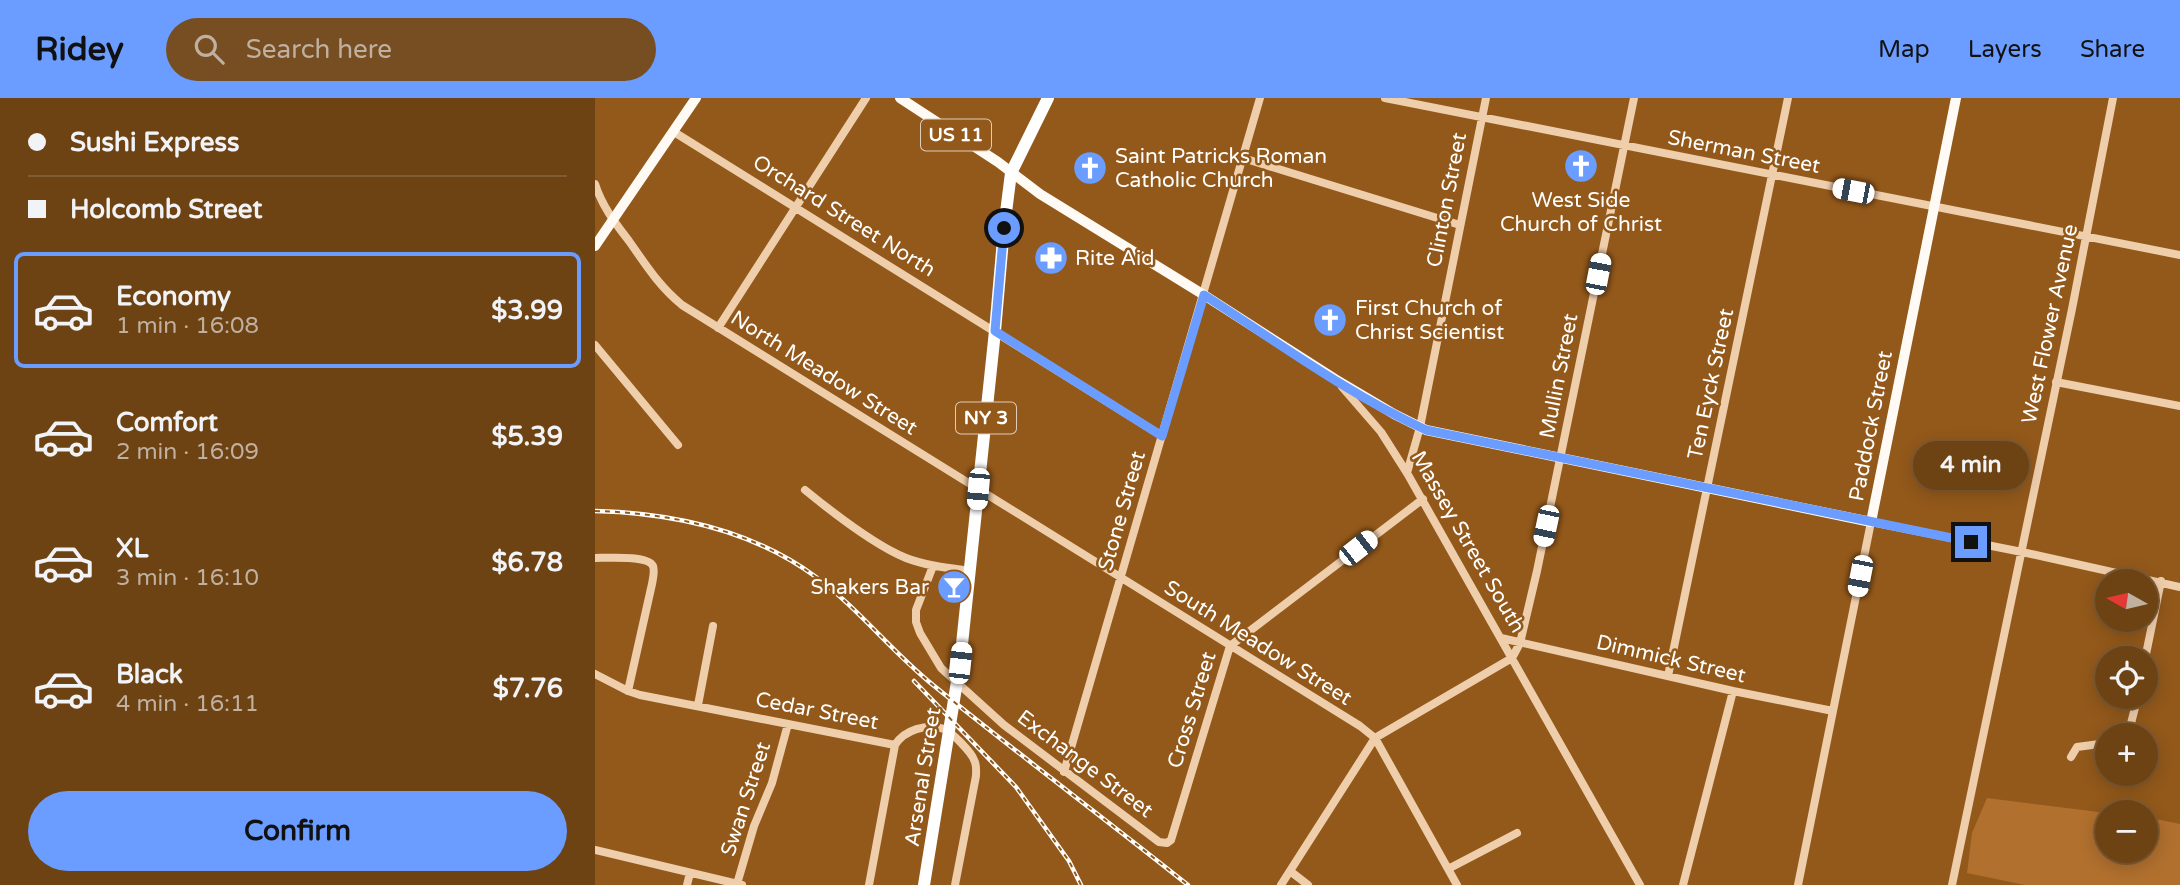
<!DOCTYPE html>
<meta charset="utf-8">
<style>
body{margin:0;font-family:"Varela Round",sans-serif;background:#764e22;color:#f1f3f6;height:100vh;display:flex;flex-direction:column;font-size:26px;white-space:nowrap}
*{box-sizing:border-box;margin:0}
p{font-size:23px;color:#bfb0a0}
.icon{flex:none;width:38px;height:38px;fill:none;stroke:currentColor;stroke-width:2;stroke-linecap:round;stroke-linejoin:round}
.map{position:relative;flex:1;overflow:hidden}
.panel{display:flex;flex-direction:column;background:#6e4314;width:595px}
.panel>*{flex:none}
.banner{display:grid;align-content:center;height:154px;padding:0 28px;background:#6e4314}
.needle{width:46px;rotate:278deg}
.tools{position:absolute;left:1500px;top:471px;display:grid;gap:14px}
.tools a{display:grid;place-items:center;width:63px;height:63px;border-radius:50%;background:#6e4314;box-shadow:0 4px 18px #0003,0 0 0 2px #805c34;font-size:35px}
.end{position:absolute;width:32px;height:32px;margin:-16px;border:9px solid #6a9dff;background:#111;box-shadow:0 0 0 4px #111}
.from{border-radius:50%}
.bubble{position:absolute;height:49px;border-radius:24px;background:#6e4314;box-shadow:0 4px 18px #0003,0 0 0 2px #805c34;font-size:23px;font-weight:700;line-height:49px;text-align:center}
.car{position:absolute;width:21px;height:42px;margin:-21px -10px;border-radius:9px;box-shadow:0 0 5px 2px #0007;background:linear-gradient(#fff 24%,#345 0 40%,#fff 0 76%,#345 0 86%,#fff 0)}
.banner b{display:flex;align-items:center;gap:24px;height:66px;font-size:26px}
.banner b+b{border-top:2px solid #805c34}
.banner i{width:18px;height:18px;background:#f1f3f6}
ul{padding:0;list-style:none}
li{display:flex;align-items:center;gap:21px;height:116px;margin:0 14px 10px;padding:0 14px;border:4px solid transparent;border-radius:10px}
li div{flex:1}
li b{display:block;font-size:26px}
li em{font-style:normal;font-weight:700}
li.active{border-color:#6a9dff}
li>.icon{width:63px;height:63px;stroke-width:1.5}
.cta{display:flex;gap:14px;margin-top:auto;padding:14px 28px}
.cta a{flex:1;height:80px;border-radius:42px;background:#6a9dff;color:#111;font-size:28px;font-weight:700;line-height:80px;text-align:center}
header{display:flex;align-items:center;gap:42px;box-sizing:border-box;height:98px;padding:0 35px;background:#6a9dff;color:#111}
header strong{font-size:33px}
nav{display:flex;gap:38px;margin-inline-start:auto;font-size:24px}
.search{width:490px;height:63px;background:#764e22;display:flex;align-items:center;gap:18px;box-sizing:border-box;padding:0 24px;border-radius:38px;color:#bfb0a0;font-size:26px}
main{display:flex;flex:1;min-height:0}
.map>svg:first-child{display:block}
.green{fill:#b1702e}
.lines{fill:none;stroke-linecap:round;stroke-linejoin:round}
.minor{stroke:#efceac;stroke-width:8}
.major{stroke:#fffaf4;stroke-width:10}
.highway{stroke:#fff;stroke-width:12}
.rail-casing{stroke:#fff;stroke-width:4.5}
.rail{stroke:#93591b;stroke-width:2;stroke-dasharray:5;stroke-linecap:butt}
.route{stroke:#6a9dff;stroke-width:9}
.labels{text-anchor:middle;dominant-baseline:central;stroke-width:5;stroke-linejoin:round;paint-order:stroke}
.shield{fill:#93591b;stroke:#dfcdbb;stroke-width:2}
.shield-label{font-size:19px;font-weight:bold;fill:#fff}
.street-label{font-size:21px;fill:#fff;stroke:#93591b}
.poi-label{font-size:21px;fill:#fff;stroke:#93591b;text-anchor:start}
</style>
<header>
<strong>Ridey</strong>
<div class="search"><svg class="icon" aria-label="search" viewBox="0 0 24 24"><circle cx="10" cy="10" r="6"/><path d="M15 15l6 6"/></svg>Search here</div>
<nav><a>Map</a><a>Layers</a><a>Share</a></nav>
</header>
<main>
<section class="panel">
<div class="banner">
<b><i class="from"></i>Sushi Express</b>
<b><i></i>Holcomb Street</b>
</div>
<ul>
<li class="active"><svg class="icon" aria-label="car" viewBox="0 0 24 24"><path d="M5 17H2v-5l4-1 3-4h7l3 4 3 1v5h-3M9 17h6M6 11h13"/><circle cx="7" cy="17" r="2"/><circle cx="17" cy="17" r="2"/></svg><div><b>Economy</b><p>1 min · 16:08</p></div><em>$3.99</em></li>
<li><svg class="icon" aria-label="car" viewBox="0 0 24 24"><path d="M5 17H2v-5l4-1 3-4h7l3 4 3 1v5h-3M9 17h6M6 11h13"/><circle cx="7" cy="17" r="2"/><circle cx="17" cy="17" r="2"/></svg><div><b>Comfort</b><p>2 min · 16:09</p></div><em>$5.39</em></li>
<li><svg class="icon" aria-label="car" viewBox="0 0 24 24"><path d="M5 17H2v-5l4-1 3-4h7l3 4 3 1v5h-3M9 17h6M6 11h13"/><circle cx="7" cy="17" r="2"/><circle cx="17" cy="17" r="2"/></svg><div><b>XL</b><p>3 min · 16:10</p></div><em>$6.78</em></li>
<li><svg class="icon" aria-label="car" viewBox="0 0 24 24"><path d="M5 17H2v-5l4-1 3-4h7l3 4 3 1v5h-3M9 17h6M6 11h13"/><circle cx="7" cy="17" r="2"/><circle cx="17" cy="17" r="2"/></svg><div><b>Black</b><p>4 min · 16:11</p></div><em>$7.76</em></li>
</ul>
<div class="cta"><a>Confirm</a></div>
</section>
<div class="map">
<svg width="1585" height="787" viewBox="0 0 1585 787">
<rect width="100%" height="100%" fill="#93591b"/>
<path class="green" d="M1392 700 1512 715V752H1550L1551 719 1585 726V787H1430L1372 775 1377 735Z"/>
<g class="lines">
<path class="minor" d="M790 0 1585 157
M79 34 567 338
M648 60 865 127
M0 86C7 108 20 125 34 143 51 167 63 187 87 207L765 628 780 640 862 787
M123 230 271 0
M0 247 83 347
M1461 284 1585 308
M747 289 786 334 812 375 1045 787
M812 375 825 329 891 0
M210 392C237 414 279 447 311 460 332 468 354 470 376 473
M0 460C12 460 53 457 58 468 60 473 58 480 57 486L33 593
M338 468 321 512V524L325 535 346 570 409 627 564 744 572 745 576 742 635 548 828 401
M906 540 1138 593 1238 613
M1550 561 1566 483
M0 576 33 593 45 597 300 647
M1073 578 1193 0
M103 607 118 528
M1530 637 1534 633 1543 598
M1476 659 1482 649 1512 645
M469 674 665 0
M0 752 147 787
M853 771 922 735
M695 773 713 787
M142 786 159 728 177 685 193 626
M92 787 95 775
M274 787 300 647C309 632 332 625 349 631 356 633 377 655 379 662 382 667 381 673 381 678L360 787
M686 787 780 640 917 560 925 545 942 473 1039 0
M1088 787 1138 593
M1203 787 1276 424 1427 454 1585 489
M1357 787 1477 211 1518 0"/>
<path class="major" d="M305 0 403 64 445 96 609 197 740 281 799 316 831 332 1276 424 1361 0
M0 148 101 0"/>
<path class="highway" d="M329 787 365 565 400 233 409 130 416 75 453 0"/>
<g class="rail-casing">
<path id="rail" d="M0 413C77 415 157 432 221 479 263 510 297 554 338 587 422 655 509 720 593 787
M319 583 421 689 474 763 486 787"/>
</g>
<use href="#rail" class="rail"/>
</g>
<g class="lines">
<path class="route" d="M409 130 400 233 567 338 609 197C681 243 753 296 831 332L1376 444"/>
</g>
<defs>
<g id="church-disc" transform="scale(1.75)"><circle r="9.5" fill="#6a9dff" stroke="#93591b"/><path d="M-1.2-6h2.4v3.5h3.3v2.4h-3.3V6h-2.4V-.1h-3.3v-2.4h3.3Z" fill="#fff"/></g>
<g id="pharmacy-disc" transform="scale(1.75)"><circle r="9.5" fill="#6a9dff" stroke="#93591b"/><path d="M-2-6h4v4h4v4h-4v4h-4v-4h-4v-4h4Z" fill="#fff"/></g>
<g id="bar-disc" transform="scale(1.75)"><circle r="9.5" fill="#6a9dff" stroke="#93591b"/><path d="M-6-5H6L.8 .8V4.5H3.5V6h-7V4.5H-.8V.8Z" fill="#fff"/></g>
</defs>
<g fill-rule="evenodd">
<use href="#church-disc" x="986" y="68"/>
<use href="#church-disc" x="495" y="70"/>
<use href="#pharmacy-disc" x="456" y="160"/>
<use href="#church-disc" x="735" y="222"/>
<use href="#bar-disc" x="359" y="489"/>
</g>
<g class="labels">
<g class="shield">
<rect x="326" y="21.5" width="70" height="31" rx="5"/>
<rect x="361" y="304.5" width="60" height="31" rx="5"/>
</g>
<g class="shield-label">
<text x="361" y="37">US 11</text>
<text x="391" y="320">NY 3</text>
</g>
<g class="street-label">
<text transform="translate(1149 54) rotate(11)">Sherman Street</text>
<text transform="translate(852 102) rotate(-79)">Clinton Street</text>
<text transform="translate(249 118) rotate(32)">Orchard Street North</text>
<text transform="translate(1455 226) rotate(-78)">West Flower Avenue</text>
<text transform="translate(229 275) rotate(32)">North Meadow Street</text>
<text transform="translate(964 278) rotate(-79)">Mullin Street</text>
<text transform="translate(1116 286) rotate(-78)">Ten Eyck Street</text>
<text transform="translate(1276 328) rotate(-79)">Paddock Street</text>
<text transform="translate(527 413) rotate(-74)">Stone Street</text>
<text transform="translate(873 444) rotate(60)">Massey Street South</text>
<text transform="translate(663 545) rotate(32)">South Meadow Street</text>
<text transform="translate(1076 561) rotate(13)">Dimmick Street</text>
<text transform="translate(597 612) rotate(-73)">Cross Street</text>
<text transform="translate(222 613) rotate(11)">Cedar Street</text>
<text transform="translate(490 666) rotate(37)">Exchange Street</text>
<text transform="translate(328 679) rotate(-81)">Arsenal Street</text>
<text transform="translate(151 701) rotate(-72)">Swan Street</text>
</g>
<g class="poi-label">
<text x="520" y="58">Saint Patricks Roman<tspan x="520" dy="24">Catholic Church</tspan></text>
<text x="986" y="102" text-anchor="middle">West Side<tspan x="986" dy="24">Church of Christ</tspan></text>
<text x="480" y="160">Rite Aid</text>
<text x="760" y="210">First Church of<tspan x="760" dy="24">Christ Scientist</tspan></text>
<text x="334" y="489" text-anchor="end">Shakers Bar</text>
</g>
</g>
</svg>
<div class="tools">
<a><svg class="needle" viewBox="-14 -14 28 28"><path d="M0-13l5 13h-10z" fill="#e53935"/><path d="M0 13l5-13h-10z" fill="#bfb0a0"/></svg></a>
<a><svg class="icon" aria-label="locate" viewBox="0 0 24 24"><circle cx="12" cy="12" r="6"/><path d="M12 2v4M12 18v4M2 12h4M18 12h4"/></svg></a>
<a>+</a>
<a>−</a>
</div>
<i class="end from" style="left:409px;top:130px"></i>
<i class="end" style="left:1376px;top:444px"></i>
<div class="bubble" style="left:1318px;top:343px;width:116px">4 min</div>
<i class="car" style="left:1258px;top:93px;rotate:281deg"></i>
<i class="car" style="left:1003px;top:176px;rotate:11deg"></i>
<i class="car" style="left:383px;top:391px;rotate:185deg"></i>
<i class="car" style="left:951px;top:428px;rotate:192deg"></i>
<i class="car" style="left:763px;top:450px;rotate:52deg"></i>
<i class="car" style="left:1265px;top:478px;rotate:191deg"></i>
<i class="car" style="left:365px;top:565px;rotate:6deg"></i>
</div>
</main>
